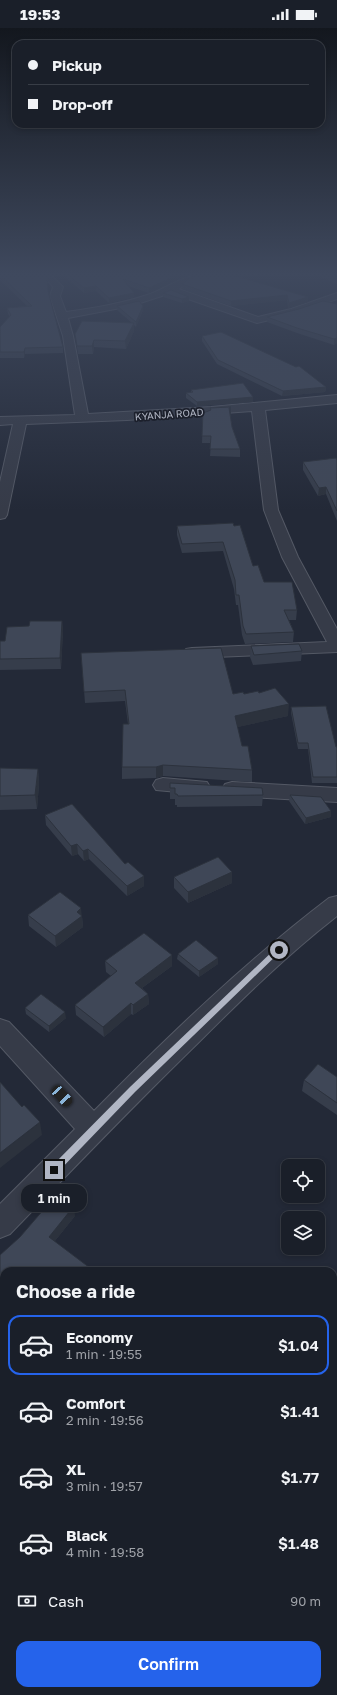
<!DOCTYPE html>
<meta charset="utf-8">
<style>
body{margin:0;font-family:"Golos Text",sans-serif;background:#232731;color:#f1f3f6;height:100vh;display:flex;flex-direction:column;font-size:15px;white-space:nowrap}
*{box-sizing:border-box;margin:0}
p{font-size:13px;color:#9fa2a8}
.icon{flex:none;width:22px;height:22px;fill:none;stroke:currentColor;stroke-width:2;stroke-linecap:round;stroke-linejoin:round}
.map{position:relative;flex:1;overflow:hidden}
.details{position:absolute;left:0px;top:1239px;width:337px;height:428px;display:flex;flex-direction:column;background:#1a1f29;border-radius:12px 12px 0 0;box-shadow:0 2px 6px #0003,0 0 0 1px #383d46}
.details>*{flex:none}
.banner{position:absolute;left:12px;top:12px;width:313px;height:88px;border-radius:12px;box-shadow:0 2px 6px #0003,0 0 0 1px #383d46;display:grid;align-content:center;height:88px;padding:0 16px;background:#1a1f29}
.fabs{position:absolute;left:281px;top:1131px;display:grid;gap:8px}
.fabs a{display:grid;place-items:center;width:44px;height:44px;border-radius:8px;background:#1a1f29;box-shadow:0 2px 6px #0003,0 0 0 1px #383d46;font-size:20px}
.end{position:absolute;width:18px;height:18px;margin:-9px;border:5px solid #b1b6c4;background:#111;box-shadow:0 0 0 2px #111}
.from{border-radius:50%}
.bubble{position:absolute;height:28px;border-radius:12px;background:#1a1f29;box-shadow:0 2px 6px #0003,0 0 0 1px #383d46;font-size:13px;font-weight:600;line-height:28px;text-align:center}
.car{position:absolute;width:12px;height:24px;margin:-12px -6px;border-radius:5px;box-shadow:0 0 3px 1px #0007;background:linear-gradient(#222 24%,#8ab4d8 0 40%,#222 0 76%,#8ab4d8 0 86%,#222 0)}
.banner b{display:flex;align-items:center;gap:14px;height:38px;font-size:15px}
.banner b+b{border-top:1px solid #383d46}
.banner i{width:10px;height:10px;background:#f1f3f6}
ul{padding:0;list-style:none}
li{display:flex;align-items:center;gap:12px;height:60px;margin:0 8px 6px;padding:0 8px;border:2px solid transparent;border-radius:12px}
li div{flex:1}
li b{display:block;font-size:15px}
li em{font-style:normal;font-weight:600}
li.on{border-color:#2563eb}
li>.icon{width:36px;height:36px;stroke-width:1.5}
h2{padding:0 16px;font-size:18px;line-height:48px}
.pay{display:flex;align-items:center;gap:10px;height:44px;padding:0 16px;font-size:15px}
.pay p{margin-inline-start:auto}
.action{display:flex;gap:8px;margin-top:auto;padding:8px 16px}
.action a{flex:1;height:46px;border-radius:12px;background:#2563eb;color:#fff;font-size:16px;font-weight:600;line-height:46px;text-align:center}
.status{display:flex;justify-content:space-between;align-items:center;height:28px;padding:0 20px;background:#1a1f29;direction:ltr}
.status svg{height:11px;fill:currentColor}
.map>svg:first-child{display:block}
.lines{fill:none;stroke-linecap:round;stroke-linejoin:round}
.minor-casing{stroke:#545965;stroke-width:2}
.minor{fill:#363b48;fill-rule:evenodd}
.wall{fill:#363d4b}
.shaded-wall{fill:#2c323d}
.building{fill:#3f4757;stroke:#2c323d}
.route{fill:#b1b6c4}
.labels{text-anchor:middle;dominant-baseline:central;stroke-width:3.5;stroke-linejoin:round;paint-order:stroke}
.far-street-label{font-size:10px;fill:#b1b6c4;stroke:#1c202c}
</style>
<div class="status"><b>19:53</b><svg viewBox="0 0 49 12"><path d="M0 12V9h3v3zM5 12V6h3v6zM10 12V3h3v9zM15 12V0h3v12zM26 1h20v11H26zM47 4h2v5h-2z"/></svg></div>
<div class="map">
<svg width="337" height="1667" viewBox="0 0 337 1667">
<rect width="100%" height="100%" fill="#232937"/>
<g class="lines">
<g class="minor-casing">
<path id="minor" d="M38 248H52L63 259 60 268 66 284C93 280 120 276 147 267 164 262 180 248 198 248L179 261 258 289 291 281 337 265V271L298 285 257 295 171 265 131 278 68 290 73 308 88 386 211 379 337 367V375L265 382 278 482 298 529 337 601V624L192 630 186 629 183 625 186 621 192 620 327 614 282 529 264 482 252 383 127 392 26 396 7 487 5 490 0 491V454L13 396 0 397V389L75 387 63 308 50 268 53 259 49 254Z
M163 750 207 754 210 759 207 764 200 766 156 762 153 757 156 752Z
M232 754 337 760V774L232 768 225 766 222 761 225 756Z
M337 868V888C287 927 243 970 198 1015 134 1077 72 1142 10 1206L0 1210V1176L75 1101 0 1018V991L9 994 94 1083C168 1008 245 934 329 870Z
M0 1626 4 1628V1663H19L15 1667H0Z"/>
</g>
<use href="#minor" class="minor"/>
</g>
<path class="wall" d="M0 248H45L48 263 63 319V325L25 326 24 330H0V299L10 289 8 286 7 280 27 278 0 252Z
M64 248H187L184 249 149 265 128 258 134 265V269L109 275 96 263 84 265Z
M236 248 308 274 288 280 287 272 231 278 182 261V256Z
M318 248H337V256Z
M163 265 189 269V273L182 275 163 269Z
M337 276V315L334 317 297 305 267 294V289Z
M117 278 143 282 136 299 134 297V303L126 321 94 319 93 326H78L76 313 75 306 132 295 117 282Z
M202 308 326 359 325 364 282 368 217 336 202 313Z
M191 362 253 369V374L197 378 186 370V365L191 364Z
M231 379V386H230L232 399 240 421V429L210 428 211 415H202L203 385 210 382V380Z
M337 432V493L326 466 318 468 303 442V434Z
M233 495 253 538 264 554 297 582 296 592H289L294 604 293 614 245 616 242 607 238 577H236L234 561 223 523 182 525 177 507V498Z
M62 593 63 603 61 641 0 642V613H5L29 598Z
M251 618 302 623 301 633 253 637 250 629Z
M81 625 233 666H244L259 665 288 688 237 699 242 718 252 742V754L163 748 156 750 122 751V739L128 696 125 673 85 675Z
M291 679 337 719V755H312L308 721H298L291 685Z
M0 740 38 741 39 756 37 781 0 782Z
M170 755 263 767 262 778 177 779V777H175V771H170Z
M290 767 331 789 305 796 289 773Z
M45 787 144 858 127 868 89 831 84 833 78 826 72 828 46 797Z
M174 849 232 855 188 875 174 860Z
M28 887 82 888 83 899 56 919 29 898Z
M178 926 218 936 199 949 177 931Z
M172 927V938L142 960 148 966 149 976 133 987 131 986 104 1009 76 987 75 977 111 948 106 944 105 933Z
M25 980 66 990 49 1004 26 986Z
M337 1049V1087L302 1063 304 1052Z
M75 1188 54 1214 4 1243V1267L0 1263V1227Z
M135 1663H165L162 1667H138Z"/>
<path class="shaded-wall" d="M175 248H187L184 249 149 265V260Z
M96 258V263L84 265V260Z
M134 265V269L109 275V270Z
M287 267V272L231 278V273Z
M189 269V273L182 275V271Z
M308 269V274L288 280 289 275Z
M143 278V282L136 299V294Z
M134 295V303L126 321 125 313Z
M337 310V315L334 317V311Z
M94 312V319L93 326 92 318Z
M25 320V326L24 330V324Z
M326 359 325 364 282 368 283 363Z
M253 369V374L197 378V374Z
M231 379V386L229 387V380Z
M326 459V466L318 468 319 460Z
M62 593 63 603 61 641 60 630Z
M289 676 288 688 234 700 235 688Z
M163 737V748L156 750V739Z
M38 741 39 756 37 781 35 767Z
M331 783V789L305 796 306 790Z
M77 816 78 826 72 828 71 818Z
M88 821 89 831 84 833 83 823Z
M232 844V855L188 875V864Z
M144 848V858L127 868V858Z
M81 880 83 899 56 919 55 908 77 884Z
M172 927V938L135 965V955Z
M218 930V936L199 949V943Z
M148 966 149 976 133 987V977Z
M131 975V986L104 1009 103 999Z
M65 984 66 990 49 1004V998Z
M40 1094 42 1107 0 1140V1125Z
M74 1178 75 1188 50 1219 49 1209Z
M159 1663H165L162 1667H156Z"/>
<path class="building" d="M1 248H45L47 249 48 263 63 319 25 320 24 324H0V299L11 287 7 280 32 278Z
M70 248H175L149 260 123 251 134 265 109 270 96 258 84 260Z
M193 248H236L308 269 289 275 287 267 231 273 182 256Z
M331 248H337V251Z
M171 262 189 269 182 271 163 265Z
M139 273 143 278 136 294 117 278Z
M323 273 337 276V310L334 311 297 300 267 289 299 281Z
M82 293 134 295 125 313 94 312 92 318H77L75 306Z
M221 304 296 339 299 338 326 359 283 363 218 332 202 308Z
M243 355 253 369 197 374 186 365 193 364 191 362Z
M231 379 229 380 232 399 240 421H210L211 408H202L203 385 211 382 210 380Z
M336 430 337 432V483L326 459 319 460 303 434Z
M233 495 234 498 240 497 253 538 258 537 264 554H292L297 582H284L294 604 246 606 243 598 239 567H236L235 552 223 514 182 516 177 498Z
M30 593H62L60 630 0 631V613H5L7 599 29 598Z
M299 616 302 623 254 627 251 618Z
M221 620 233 666 243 664 244 666 258 663 259 665 275 660 289 676 235 688 242 718H248L252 742 163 737 156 739H122L123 696H129L125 662 84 664 81 625Z
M326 678 336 719H337V749H313L308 715H298L291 679Z
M0 740 38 741 35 767 0 768Z
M170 755 262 760 263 767 178 768 177 766H175V760H170Z
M290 767 321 769 331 783 306 790Z
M72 776 125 836 128 834 144 848 127 858 88 821 83 823 77 816 71 818 45 787Z
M218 829 232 844 188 864 174 849Z
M60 864 81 880 77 884 82 888 55 908 28 887Z
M144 905 172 927 135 955 148 966 133 977 131 975 103 999 75 977 117 943 105 933Z
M196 912 218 930 199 943 178 926Z
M41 966 65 984 49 998 25 980Z
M318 1036 337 1049V1075L304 1052Z
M0 1054 22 1079 24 1077 40 1094 0 1125Z
M57 1166 74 1178 49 1209 94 1243H4V1260L0 1256V1227L20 1209Z
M139 1663H159L156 1667H142Z"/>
<linearGradient id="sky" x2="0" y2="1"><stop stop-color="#13171e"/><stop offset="0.51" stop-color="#3f495e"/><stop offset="1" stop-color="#3f495e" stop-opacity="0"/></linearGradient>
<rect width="337" height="482" fill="url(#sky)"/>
<path class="route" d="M276 920H279L282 922 135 1064 57 1145H51V1139L130 1059Z"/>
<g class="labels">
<g class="far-street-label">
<text transform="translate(169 386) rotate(-4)">KYANJA ROAD</text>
</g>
</g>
</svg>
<div class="fabs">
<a><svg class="icon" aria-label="locate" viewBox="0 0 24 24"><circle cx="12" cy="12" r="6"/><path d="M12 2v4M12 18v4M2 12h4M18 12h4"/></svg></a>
<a><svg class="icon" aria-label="layers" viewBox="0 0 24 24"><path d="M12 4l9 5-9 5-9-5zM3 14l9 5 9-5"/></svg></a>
</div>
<i class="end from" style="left:279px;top:922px"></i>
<i class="end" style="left:54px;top:1142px"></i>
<div class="bubble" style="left:21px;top:1156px;width:66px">1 min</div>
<i class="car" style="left:62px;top:1068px;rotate:137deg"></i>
<div class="banner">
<b><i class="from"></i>Pickup</b>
<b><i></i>Drop-off</b>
</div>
<section class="details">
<h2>Choose a ride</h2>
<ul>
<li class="on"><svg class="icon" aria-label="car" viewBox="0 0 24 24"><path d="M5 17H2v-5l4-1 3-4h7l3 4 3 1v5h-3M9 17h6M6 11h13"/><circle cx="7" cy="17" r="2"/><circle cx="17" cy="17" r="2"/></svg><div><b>Economy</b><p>1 min · 19:55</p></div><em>$1.04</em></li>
<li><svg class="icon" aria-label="car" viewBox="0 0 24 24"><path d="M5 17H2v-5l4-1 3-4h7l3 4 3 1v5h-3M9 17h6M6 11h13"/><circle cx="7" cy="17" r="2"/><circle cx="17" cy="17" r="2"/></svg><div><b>Comfort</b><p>2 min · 19:56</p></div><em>$1.41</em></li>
<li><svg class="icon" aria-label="car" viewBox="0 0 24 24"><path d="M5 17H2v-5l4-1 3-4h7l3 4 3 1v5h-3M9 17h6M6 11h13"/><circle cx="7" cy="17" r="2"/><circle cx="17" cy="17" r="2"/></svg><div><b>XL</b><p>3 min · 19:57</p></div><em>$1.77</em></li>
<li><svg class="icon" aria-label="car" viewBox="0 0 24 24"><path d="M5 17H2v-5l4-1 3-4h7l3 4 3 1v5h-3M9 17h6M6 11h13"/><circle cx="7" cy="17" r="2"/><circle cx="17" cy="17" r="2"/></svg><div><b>Black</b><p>4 min · 19:58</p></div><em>$1.48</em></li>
</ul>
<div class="pay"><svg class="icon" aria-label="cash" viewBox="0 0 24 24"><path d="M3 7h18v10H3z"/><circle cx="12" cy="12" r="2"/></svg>Cash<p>90 m</p></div>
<div class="action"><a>Confirm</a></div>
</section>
</div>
